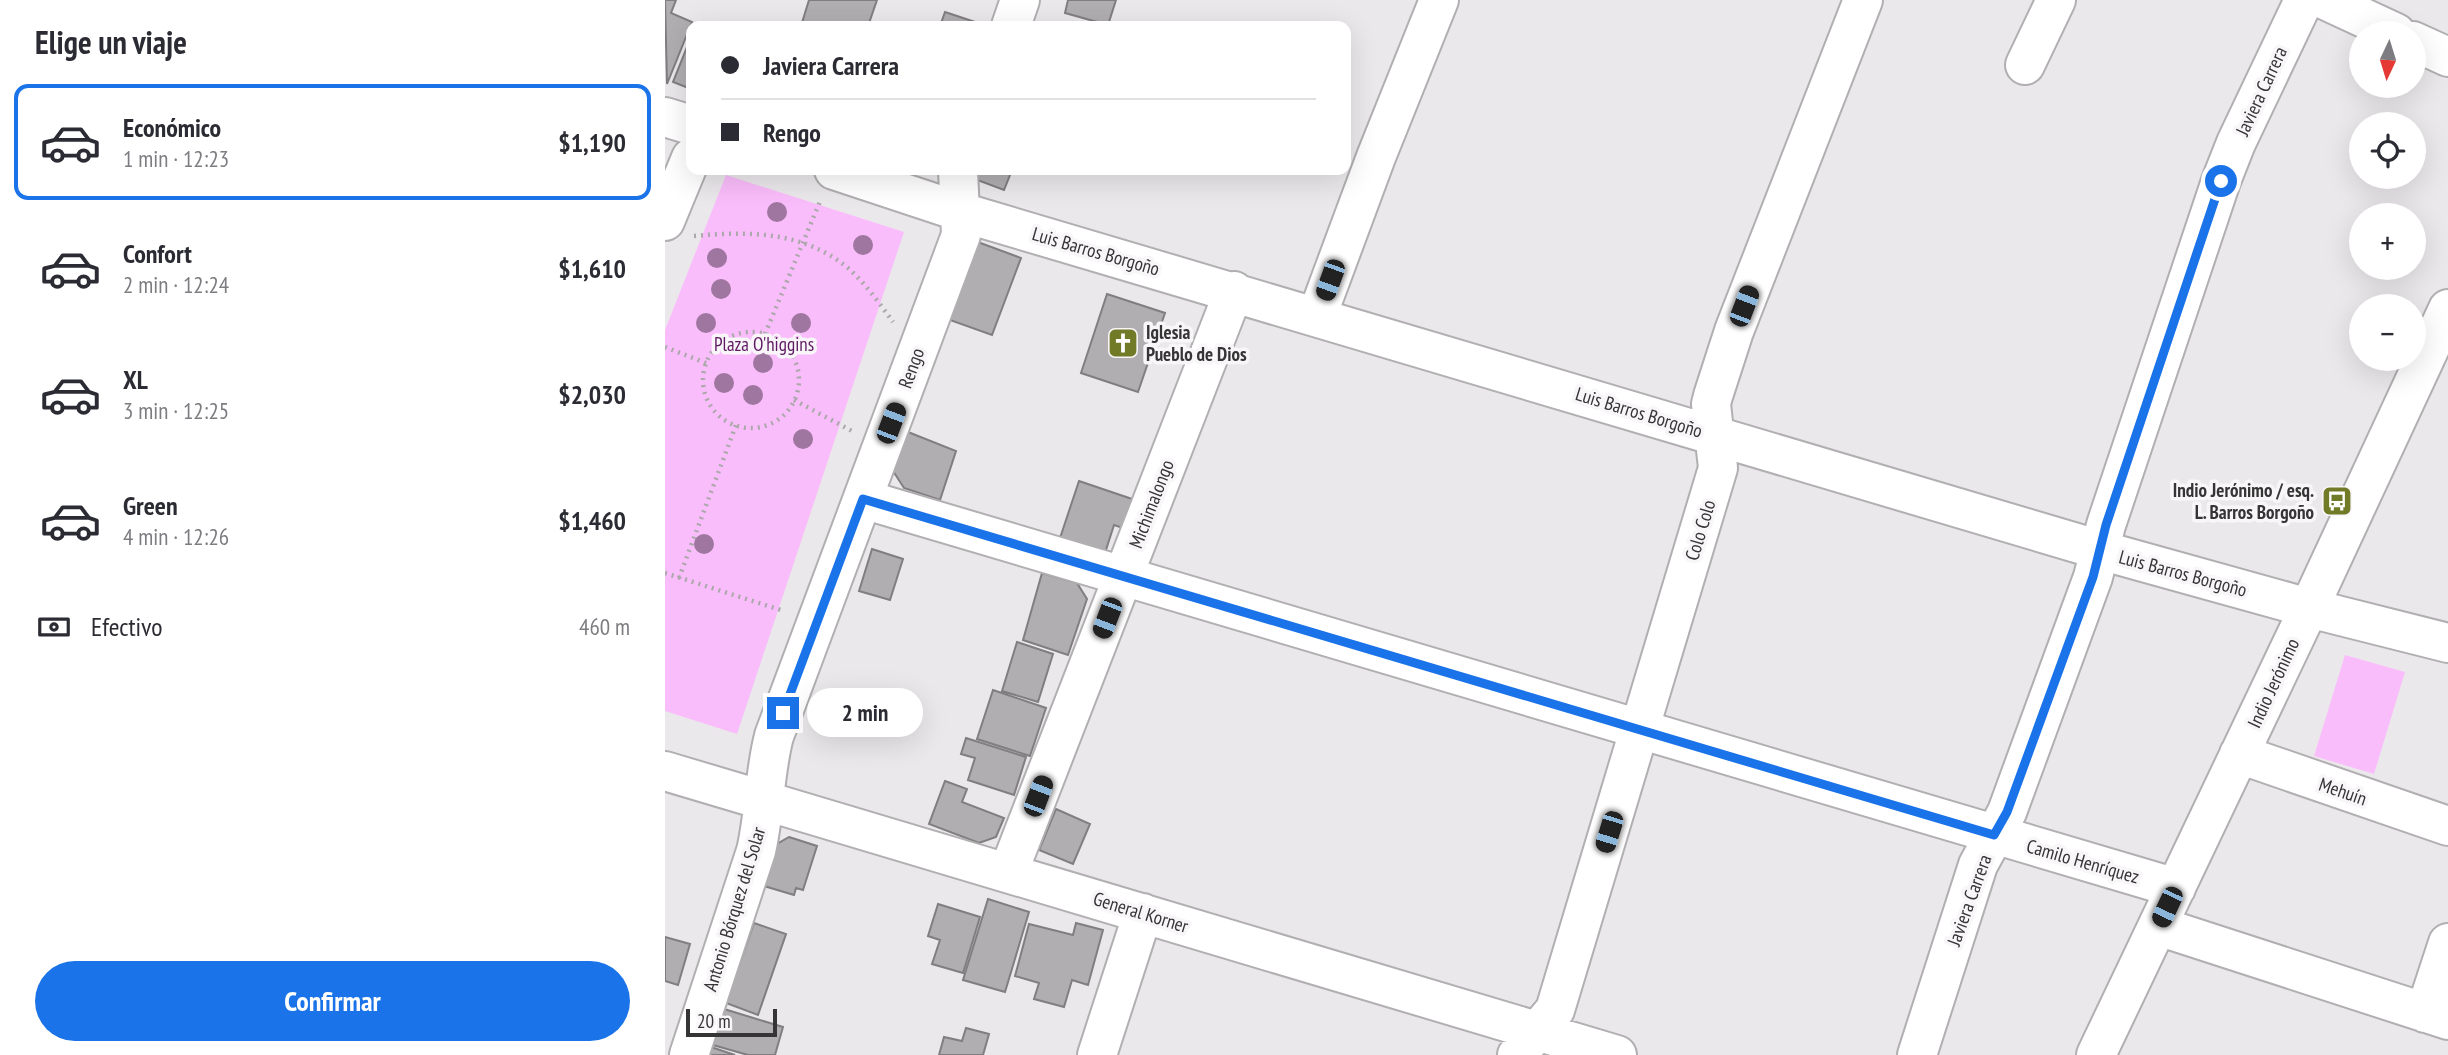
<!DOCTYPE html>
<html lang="es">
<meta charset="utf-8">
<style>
body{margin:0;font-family:"PT Sans Narrow",sans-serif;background:#f2f2f3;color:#2b2b33;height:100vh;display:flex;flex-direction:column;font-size:26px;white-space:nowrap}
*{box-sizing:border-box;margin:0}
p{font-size:23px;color:#7c7c81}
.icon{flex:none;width:38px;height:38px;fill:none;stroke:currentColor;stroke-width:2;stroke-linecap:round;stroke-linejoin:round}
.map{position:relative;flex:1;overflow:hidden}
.panel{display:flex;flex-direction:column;background:#fff;width:665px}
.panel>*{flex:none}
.guide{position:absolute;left:21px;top:21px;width:665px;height:154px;border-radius:14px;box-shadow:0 7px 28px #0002;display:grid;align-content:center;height:154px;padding:0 35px;background:#fff}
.needle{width:46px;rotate:184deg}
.tools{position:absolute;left:1684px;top:21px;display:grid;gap:14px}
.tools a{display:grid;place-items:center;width:77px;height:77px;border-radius:50%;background:#fff;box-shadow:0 7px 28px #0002;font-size:35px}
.scale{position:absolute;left:21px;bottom:18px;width:91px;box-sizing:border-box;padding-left:7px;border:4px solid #363536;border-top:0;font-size:19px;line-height:24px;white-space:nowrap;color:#363536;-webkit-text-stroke:5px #f8f6f8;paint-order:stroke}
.end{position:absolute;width:32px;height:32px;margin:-16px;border:9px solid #1a73e8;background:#fff;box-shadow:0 0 0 4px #fff}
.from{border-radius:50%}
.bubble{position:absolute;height:49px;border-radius:24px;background:#fff;box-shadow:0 7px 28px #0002;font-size:23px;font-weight:800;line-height:49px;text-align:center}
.car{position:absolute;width:21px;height:42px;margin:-21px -10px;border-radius:9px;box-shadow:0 0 5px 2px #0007;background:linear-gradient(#222 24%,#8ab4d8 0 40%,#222 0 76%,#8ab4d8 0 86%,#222 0)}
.guide b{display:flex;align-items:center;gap:24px;height:66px;font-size:26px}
.guide b+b{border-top:2px solid #e1e1e2}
.guide i{width:18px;height:18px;background:#2b2b33}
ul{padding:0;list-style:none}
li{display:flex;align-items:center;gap:21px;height:116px;margin:0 14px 10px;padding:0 21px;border:4px solid transparent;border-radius:14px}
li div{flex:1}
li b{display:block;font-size:26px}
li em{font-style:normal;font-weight:800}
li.selected{border-color:#1a73e8}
li>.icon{width:63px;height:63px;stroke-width:1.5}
h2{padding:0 35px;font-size:32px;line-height:84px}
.pay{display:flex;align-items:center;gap:18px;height:77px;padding:0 35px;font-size:26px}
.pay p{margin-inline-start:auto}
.action{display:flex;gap:14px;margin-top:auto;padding:14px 35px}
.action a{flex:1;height:80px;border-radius:42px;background:#1a73e8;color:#fff;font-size:28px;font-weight:800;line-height:80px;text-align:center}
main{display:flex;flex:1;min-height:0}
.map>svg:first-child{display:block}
.green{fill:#fabdfb}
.building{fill:#b0aeb0;stroke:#817e81;stroke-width:2}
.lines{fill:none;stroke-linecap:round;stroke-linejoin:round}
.minor-casing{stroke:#b1afb1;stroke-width:42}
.path{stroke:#aaa8aa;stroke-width:4.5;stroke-dasharray:2 5;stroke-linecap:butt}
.minor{stroke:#fff;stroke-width:38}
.tree{fill:#9e76a0}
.route{stroke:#1a73e8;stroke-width:9}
.labels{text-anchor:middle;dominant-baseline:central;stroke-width:7;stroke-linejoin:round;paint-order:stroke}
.street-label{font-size:19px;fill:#363536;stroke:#f8f6f8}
.poi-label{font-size:19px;font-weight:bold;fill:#363536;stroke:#f8f6f8;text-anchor:start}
.park-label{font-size:19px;fill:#5f1863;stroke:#f8f6f8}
</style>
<main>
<section class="panel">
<h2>Elige un viaje</h2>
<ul>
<li class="selected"><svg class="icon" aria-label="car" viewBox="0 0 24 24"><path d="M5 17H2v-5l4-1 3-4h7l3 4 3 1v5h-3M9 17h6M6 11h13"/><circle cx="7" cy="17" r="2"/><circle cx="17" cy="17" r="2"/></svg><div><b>Económico</b><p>1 min · 12:23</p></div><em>$1,190</em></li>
<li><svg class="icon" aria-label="car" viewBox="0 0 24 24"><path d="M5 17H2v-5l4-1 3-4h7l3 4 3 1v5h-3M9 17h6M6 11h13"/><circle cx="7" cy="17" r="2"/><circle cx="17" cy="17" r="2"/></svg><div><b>Confort</b><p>2 min · 12:24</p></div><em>$1,610</em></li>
<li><svg class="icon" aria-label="car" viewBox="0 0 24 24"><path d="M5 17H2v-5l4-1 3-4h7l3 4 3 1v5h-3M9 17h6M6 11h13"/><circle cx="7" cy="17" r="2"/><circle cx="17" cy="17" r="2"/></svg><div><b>XL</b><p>3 min · 12:25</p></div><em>$2,030</em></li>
<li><svg class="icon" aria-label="car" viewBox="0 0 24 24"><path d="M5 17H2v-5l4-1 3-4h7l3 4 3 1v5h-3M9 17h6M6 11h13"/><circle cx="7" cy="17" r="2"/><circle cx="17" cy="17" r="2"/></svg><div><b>Green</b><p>4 min · 12:26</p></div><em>$1,460</em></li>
</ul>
<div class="pay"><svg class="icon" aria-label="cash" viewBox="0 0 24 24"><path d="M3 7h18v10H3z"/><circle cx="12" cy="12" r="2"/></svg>Efectivo<p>460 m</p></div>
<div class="action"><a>Confirmar</a></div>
</section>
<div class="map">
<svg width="1783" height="1055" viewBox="0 0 1783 1055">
<rect width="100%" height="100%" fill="#ebe8eb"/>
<path class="green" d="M61 175 239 232 72 734 0 711V330Z
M1680 655 1740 672 1709 774 1649 756Z"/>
<path class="building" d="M0 0H11L6 13 27 22 2 84Z
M144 0H212L203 26H136Z
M403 0H451L443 25 400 13Z
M280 12 310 22 309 26H275Z
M26 37V89L8 82Z
M303 170H347L339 190 307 178Z
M310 241 356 258 327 335 282 319Z
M442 294 500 313 473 392 416 373Z
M243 432 291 451 275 500 239 488 228 471Z
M414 481 467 499 458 528 449 525 440 553 395 538Z
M207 549 238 559 225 600 194 591Z
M377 573 412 583 422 599 403 655 358 640Z
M352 642 388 654 373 702 337 691Z
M328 690 381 708 365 756 312 739Z
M301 738 361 757 349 795 303 780 310 758 296 754Z
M280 781 302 789 297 802 339 818 331 837 314 843 264 824Z
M391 809 425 824 408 864 374 850Z
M124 837 152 846 138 890 131 888 129 895 99 886 112 844Z
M323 899 364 912 340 992 298 980Z
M273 904 315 917 298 973 267 964 275 940 263 936Z
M89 923 121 934 93 1015 61 1003Z
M411 923 438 930 423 985 407 980 399 1007 369 999 374 983 350 976 364 924 408 935Z
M0 937 25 944 13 985 0 981Z
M59 1009 118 1027 110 1055H83L48 1045Z
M301 1028 324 1034 318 1055H274L279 1037 297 1041Z
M43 1046 70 1055H40Z"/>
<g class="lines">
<g class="minor-casing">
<path id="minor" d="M1660 0 1731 33
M346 26 355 0
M1748 41 1783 57
M1360 65 1391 0
M0 117 26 125
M169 170 296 212 1435 550 1644 608 1783 643
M0 221 26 158
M652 316 711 157 774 0
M198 499 1511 888
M1574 754 1783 826
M0 771 952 1055
M343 873 569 291
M1493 926 1783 1020
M1760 1013 1783 943
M24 1055 91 851C100 813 99 774 109 736L296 235 293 170
M432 1055 478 913
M852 1055 890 1010 1053 468 1046 404 1048 396 1069 331 1198 0
M1252 1055 1313 865 1342 812 1428 577 1441 525 1556 181 1571 143 1639 0
M1431 1055 1644 608 1783 309"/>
</g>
<path class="path" d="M29 236C84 231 138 231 183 268 200 283 215 304 228 322
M38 380a48 48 0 1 1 96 0a48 48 0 1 1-96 0Z
M100 334 156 199
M0 347 41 363
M129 400 187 431
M0 573 119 611
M14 578 71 425"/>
<use href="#minor" class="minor"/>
</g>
<g class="tree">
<circle cx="112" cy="212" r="10"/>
<circle cx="198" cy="245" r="10"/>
<circle cx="52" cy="258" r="10"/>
<circle cx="56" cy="289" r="10"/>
<circle cx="41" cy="323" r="10"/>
<circle cx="136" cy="323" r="10"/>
<circle cx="98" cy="363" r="10"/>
<circle cx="59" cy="383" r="10"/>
<circle cx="88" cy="395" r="10"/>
<circle cx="138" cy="439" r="10"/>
<circle cx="39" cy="544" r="10"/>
</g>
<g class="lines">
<path class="route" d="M118 713 198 499 1329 835 1342 812 1428 577 1441 525 1556 181"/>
</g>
<defs>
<g id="church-square" transform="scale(1.575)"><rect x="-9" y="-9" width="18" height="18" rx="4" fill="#717b27" stroke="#f8f6f8"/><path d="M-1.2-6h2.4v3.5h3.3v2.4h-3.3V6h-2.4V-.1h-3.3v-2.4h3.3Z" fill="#fff"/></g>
<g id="bus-square" transform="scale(1.575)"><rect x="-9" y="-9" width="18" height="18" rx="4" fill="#717b27" stroke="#f8f6f8"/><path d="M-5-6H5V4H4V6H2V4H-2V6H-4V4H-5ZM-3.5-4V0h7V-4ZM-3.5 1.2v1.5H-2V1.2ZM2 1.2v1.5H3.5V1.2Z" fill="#fff"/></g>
</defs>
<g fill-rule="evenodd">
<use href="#church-square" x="458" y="343"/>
<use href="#bus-square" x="1672" y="501"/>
</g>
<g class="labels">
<g class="street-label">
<text transform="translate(1596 91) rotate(-65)">Javiera Carrera</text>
<text transform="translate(431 251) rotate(16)">Luis Barros Borgoño</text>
<text transform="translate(246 368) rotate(-70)">Rengo</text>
<text transform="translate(974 412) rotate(17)">Luis Barros Borgoño</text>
<text transform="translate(486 504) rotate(-69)">Michimalongo</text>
<text transform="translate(1035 530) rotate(-73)">Colo Colo</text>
<text transform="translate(1518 573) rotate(15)">Luis Barros Borgoño</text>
<text transform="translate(1608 683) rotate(-65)">Indio Jerónimo</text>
<text transform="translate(1678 791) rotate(19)">Mehuín</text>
<text transform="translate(1418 861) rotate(16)">Camilo Henríquez</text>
<text transform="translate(1304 900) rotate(-70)">Javiera Carrera</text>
<text transform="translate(69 909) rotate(-73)">Antonio Bórquez del Solar</text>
<text transform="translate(476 912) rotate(17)">General Korner</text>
</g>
<g class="poi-label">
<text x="481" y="332">Iglesia<tspan x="481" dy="22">Pueblo de Dios</tspan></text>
<text x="1649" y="490" text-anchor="end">Indio Jerónimo / esq.<tspan x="1649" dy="22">L. Barros Borgoño</tspan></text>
</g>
<g class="park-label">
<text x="99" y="344">Plaza O'higgins</text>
</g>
</g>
</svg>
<div class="tools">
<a><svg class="needle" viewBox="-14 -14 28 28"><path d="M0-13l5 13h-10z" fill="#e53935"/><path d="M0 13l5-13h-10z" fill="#7c7c81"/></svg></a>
<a><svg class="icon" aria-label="locate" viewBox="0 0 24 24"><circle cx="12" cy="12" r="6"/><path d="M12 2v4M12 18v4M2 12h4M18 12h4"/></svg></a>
<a>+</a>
<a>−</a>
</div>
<div class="scale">20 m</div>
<i class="end from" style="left:1556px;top:181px"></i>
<i class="end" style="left:118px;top:713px"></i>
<div class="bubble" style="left:142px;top:688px;width:116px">2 min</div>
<i class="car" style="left:665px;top:280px;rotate:200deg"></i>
<i class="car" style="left:1079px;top:306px;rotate:21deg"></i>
<i class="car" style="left:226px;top:423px;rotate:21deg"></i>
<i class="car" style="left:442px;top:618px;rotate:201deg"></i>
<i class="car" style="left:373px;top:796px;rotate:21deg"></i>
<i class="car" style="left:944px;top:832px;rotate:197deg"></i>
<i class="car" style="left:1502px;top:907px;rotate:205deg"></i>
<div class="guide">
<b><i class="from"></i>Javiera Carrera</b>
<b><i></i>Rengo</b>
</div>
</div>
</main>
